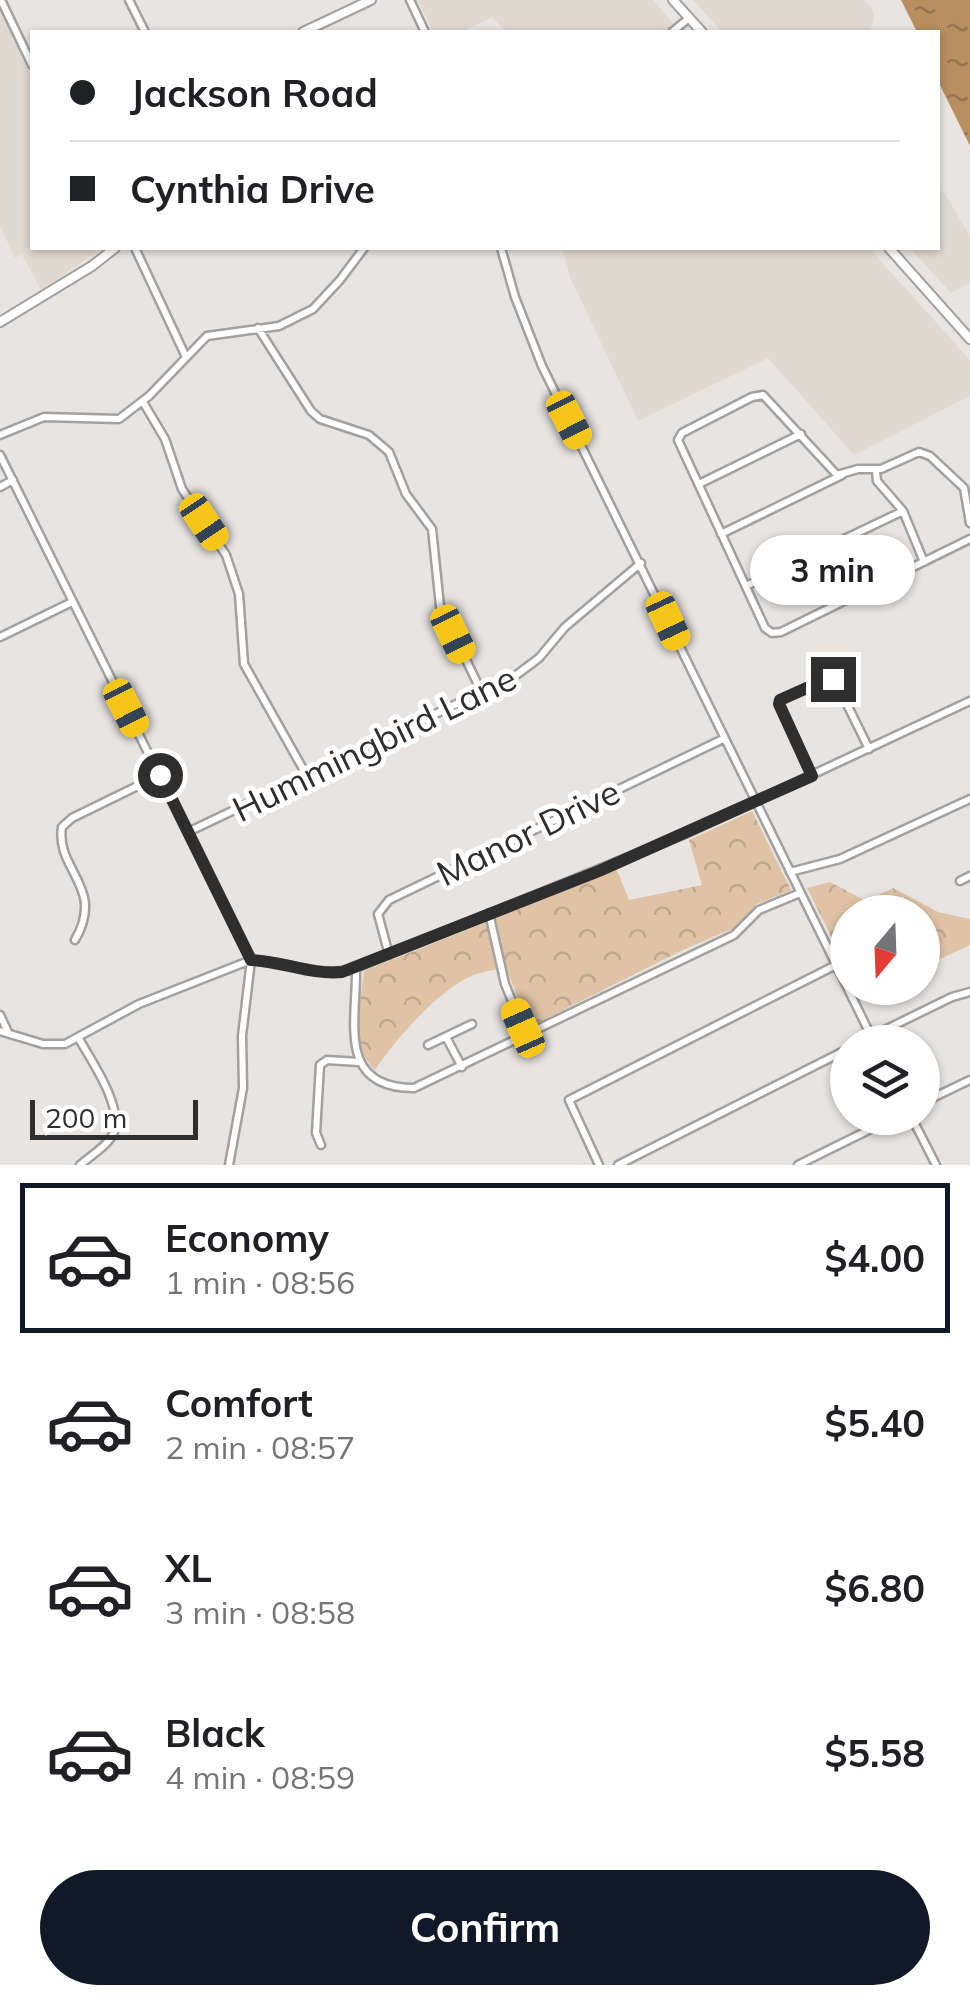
<!DOCTYPE html>
<meta charset="utf-8">
<style>
body{margin:0;font-family:Mulish,sans-serif;background:#f6f6f6;color:#202124;height:100vh;display:flex;flex-direction:column;font-size:38px;white-space:nowrap}
*{box-sizing:border-box;margin:0}
p{font-size:32px;color:#757577}
.icon{flex:none;width:55px;height:55px;fill:none;stroke:currentColor;stroke-width:2;stroke-linecap:round;stroke-linejoin:round}
.map{position:relative;height:1165px;overflow:hidden}
.drawer{display:flex;flex-direction:column;background:#fff;flex:1}
.drawer>*{flex:none}
.guide{position:absolute;left:30px;top:30px;width:910px;height:220px;border-radius:0px;box-shadow:0 2px 8px #0004;display:grid;align-content:center;height:220px;padding:0 40px;background:#fff}
.needle{width:65px;rotate:199deg}
.fabs{position:absolute;left:830px;top:895px;display:grid;gap:20px}
.fabs a{display:grid;place-items:center;width:110px;height:110px;border-radius:50%;background:#fff;box-shadow:0 2px 8px #0004;font-size:50px}
.scale{position:absolute;left:30px;bottom:25px;width:168px;box-sizing:border-box;padding-left:10px;border:5px solid #2f2e2e;border-top:0;font-size:28px;line-height:35px;white-space:nowrap;color:#2f2e2e;-webkit-text-stroke:8px #fff;paint-order:stroke}
.end{position:absolute;width:45px;height:45px;margin:-22px;border:12px solid #2f2e2e;background:#fff;box-shadow:0 0 0 5px #fff}
.from{border-radius:50%}
.bubble{position:absolute;height:70px;border-radius:35px;background:#fff;box-shadow:0 2px 8px #0004;font-size:32px;font-weight:700;line-height:70px;text-align:center}
.car{position:absolute;width:30px;height:60px;margin:-30px -15px;border-radius:12px;box-shadow:0 0 8px 2px #0007;background:linear-gradient(#f5c518 24%,#345 0 40%,#f5c518 0 76%,#345 0 86%,#f5c518 0)}
.guide b{display:flex;align-items:center;gap:35px;height:95px;font-size:38px}
.guide b+b{border-top:2px solid #e0e0e0}
.guide i{width:25px;height:25px;background:#202124}
ul{padding:18px 0 0;list-style:none}
li{display:flex;align-items:center;gap:30px;height:150px;margin:0 20px 15px;padding:0 20px;border:5px solid transparent;border-radius:0px}
li div{flex:1}
li b{display:block;font-size:38px}
li em{font-style:normal;font-weight:700}
li.current{border-color:#111827}
li>.icon{width:90px;height:90px;stroke-width:1.5}
.action{display:flex;gap:20px;margin-top:auto;padding:20px 40px}
.action a{flex:1;height:115px;border-radius:60px;background:#111827;color:#fff;font-size:40px;font-weight:700;line-height:115px;text-align:center}
.map>svg:first-child{display:block}
.built{fill:#e0d9d1}
.park{fill:url(#park-crowns)}
.water{fill:url(#water-ripples)}
.lines{fill:none;stroke-linecap:round;stroke-linejoin:round}
.minor-casing{stroke:#a3a19f;stroke-width:11}
.major-casing{stroke:#a3a19f;stroke-width:12}
.minor{stroke:#fff;stroke-width:6}
.major{stroke:#fff;stroke-width:8}
.route{stroke:#2f2e2e;stroke-width:12}
.labels{text-anchor:middle;dominant-baseline:central;stroke-width:10;stroke-linejoin:round;paint-order:stroke}
.street-label{font-size:35px;fill:#2f2e2e;stroke:#fff}
</style>
<div class="map">
<svg width="970" height="1165" viewBox="0 0 970 1165">
<defs>
<pattern id="park-crowns" width="20" height="18" patternUnits="userSpaceOnUse" patternTransform="scale(2.5)"><rect width="20" height="18" fill="#e0c3a5"/><path d="M2 6a3 3 0 1 1 6 0M12 15a3 3 0 1 1 6 0" fill="none" stroke="#c0a88e"/></pattern>
<pattern id="water-ripples" width="26" height="14" patternUnits="userSpaceOnUse" patternTransform="scale(2.5)"><rect width="26" height="14" fill="#b98e60"/><path d="M2 4q2-2 4 0t4 0M15 11q2-2 4 0t4 0" fill="none" stroke="#977450"/></pattern>
</defs>
<rect width="100%" height="100%" fill="#e7e4e2"/>
<path class="built" d="M418 0H653L674 24 662 32H506L492 17 462 32H433Z
M693 0H864L872 8 874 17 870 32H722Z
M0 11 32 77V248H103L41 290 22 254 15 258 0 226Z
M943 191 970 236V283L951 293 910 248H938V192Z
M562 248H869L970 360V396L854 455 768 358 638 421 570 277Z"/>
<path class="park" d="M752 811 791 890 757 904 734 928 683 950 529 1027 506 967C495 970 479 972 469 977 436 993 394 1041 375 1070 348 1045 361 1004 364 971L617 870 629 900 702 885 689 840Z
M830 882 866 901 893 888 938 912 970 919V945L923 967 922 912H848L847 958 839 952 807 888Z"/>
<path class="water" d="M901 0H970V146L938 81V32H917Z"/>
<g class="lines">
<g class="minor-casing">
<path id="minor" d="M1 0 32 65
M129 0 145 32
M410 0 425 32
M672 32 689 18
M135 248 185 355
M501 248 515 297 542 366 874 1042
M258 328 311 411 320 419 369 435 389 452 406 494 432 529 440 606 482 693
M143 402 165 439 182 489 226 555 239 594 244 664 307 776
M0 435 44 417 119 419 149 396 207 336 279 326 313 309 340 280 364 248
M0 455 251 960 242 1036 243 1088 229 1165
M876 471 877 481 903 511 924 562
M699 484 801 434
M0 487 13 480
M964 488 930 456 919 452 881 469H858L837 475 763 395 752 397 682 433 678 440 765 628 772 633 781 632 970 539
M964 488 970 523
M721 534 842 475
M746 586 903 511
M0 637 72 602
M811 775 779 704 780 700 829 678 836 682 869 749
M188 832 515 676 539 658 565 627 641 563
M790 872 840 859 970 799
M960 881 970 876
M489 913 505 984 526 1035
M75 940C106 887 55 870 62 827L72 818 160 775
M389 955 378 914 389 900 723 739
M356 968C357 1020 336 1088 414 1088L734 935 759 910 800 893
M0 1015 8 1032
M0 1031 43 1044H65L139 1004 251 960C288 961 319 979 356 968L685 834 970 701
M78 1037C90 1059 123 1105 114 1132 109 1145 90 1156 80 1165
M446 1037 462 1067
M860 1042 952 997 970 992
M428 1045 472 1024
M922 1103 970 1080
M912 1118 936 1165
M321 1145 316 1133 320 1065 327 1060 359 1062
M599 1165 569 1100 836 965
M618 1165 848 1049
M798 1165 893 1118"/>
</g>
<g class="major-casing">
<path id="major" d="M673 0 702 32
M303 32 371 0
M889 248 970 339
M0 322 92 266 115 248"/>
</g>
<use href="#minor" class="minor"/>
<use href="#major" class="major"/>
</g>
<g class="lines">
<path class="route" d="M160 775 251 960C282 961 310 975 342 972L599 871 812 776 779 704 780 700 829 678 833 679"/>
</g>
<g class="labels">
<g class="street-label">
<text transform="translate(374 743) rotate(-26)">Hummingbird Lane</text>
<text transform="translate(528 832) rotate(-26)">Manor Drive</text>
</g>
</g>
</svg>
<div class="fabs">
<a><svg class="needle" viewBox="-14 -14 28 28"><path d="M0-13l5 13h-10z" fill="#e53935"/><path d="M0 13l5-13h-10z" fill="#757577"/></svg></a>
<a><svg class="icon" aria-label="layers" viewBox="0 0 24 24"><path d="M12 4l9 5-9 5-9-5zM3 14l9 5 9-5"/></svg></a>
</div>
<div class="scale">200 m</div>
<i class="end from" style="left:160px;top:775px"></i>
<i class="end" style="left:833px;top:679px"></i>
<div class="bubble" style="left:750px;top:535px;width:165px">3 min</div>
<i class="car" style="left:569px;top:420px;rotate:153deg"></i>
<i class="car" style="left:204px;top:522px;rotate:146deg"></i>
<i class="car" style="left:668px;top:621px;rotate:155deg"></i>
<i class="car" style="left:453px;top:634px;rotate:154deg"></i>
<i class="car" style="left:126px;top:708px;rotate:153deg"></i>
<i class="car" style="left:523px;top:1028px;rotate:336deg"></i>
<div class="guide">
<b><i class="from"></i>Jackson Road</b>
<b><i></i>Cynthia Drive</b>
</div>
</div>
<section class="drawer">
<ul>
<li class="current"><svg class="icon" aria-label="car" viewBox="0 0 24 24"><path d="M5 17H2v-5l4-1 3-4h7l3 4 3 1v5h-3M9 17h6M6 11h13"/><circle cx="7" cy="17" r="2"/><circle cx="17" cy="17" r="2"/></svg><div><b>Economy</b><p>1 min · 08:56</p></div><em>$4.00</em></li>
<li><svg class="icon" aria-label="car" viewBox="0 0 24 24"><path d="M5 17H2v-5l4-1 3-4h7l3 4 3 1v5h-3M9 17h6M6 11h13"/><circle cx="7" cy="17" r="2"/><circle cx="17" cy="17" r="2"/></svg><div><b>Comfort</b><p>2 min · 08:57</p></div><em>$5.40</em></li>
<li><svg class="icon" aria-label="car" viewBox="0 0 24 24"><path d="M5 17H2v-5l4-1 3-4h7l3 4 3 1v5h-3M9 17h6M6 11h13"/><circle cx="7" cy="17" r="2"/><circle cx="17" cy="17" r="2"/></svg><div><b>XL</b><p>3 min · 08:58</p></div><em>$6.80</em></li>
<li><svg class="icon" aria-label="car" viewBox="0 0 24 24"><path d="M5 17H2v-5l4-1 3-4h7l3 4 3 1v5h-3M9 17h6M6 11h13"/><circle cx="7" cy="17" r="2"/><circle cx="17" cy="17" r="2"/></svg><div><b>Black</b><p>4 min · 08:59</p></div><em>$5.58</em></li>
</ul>
<div class="action"><a>Confirm</a></div>
</section>
